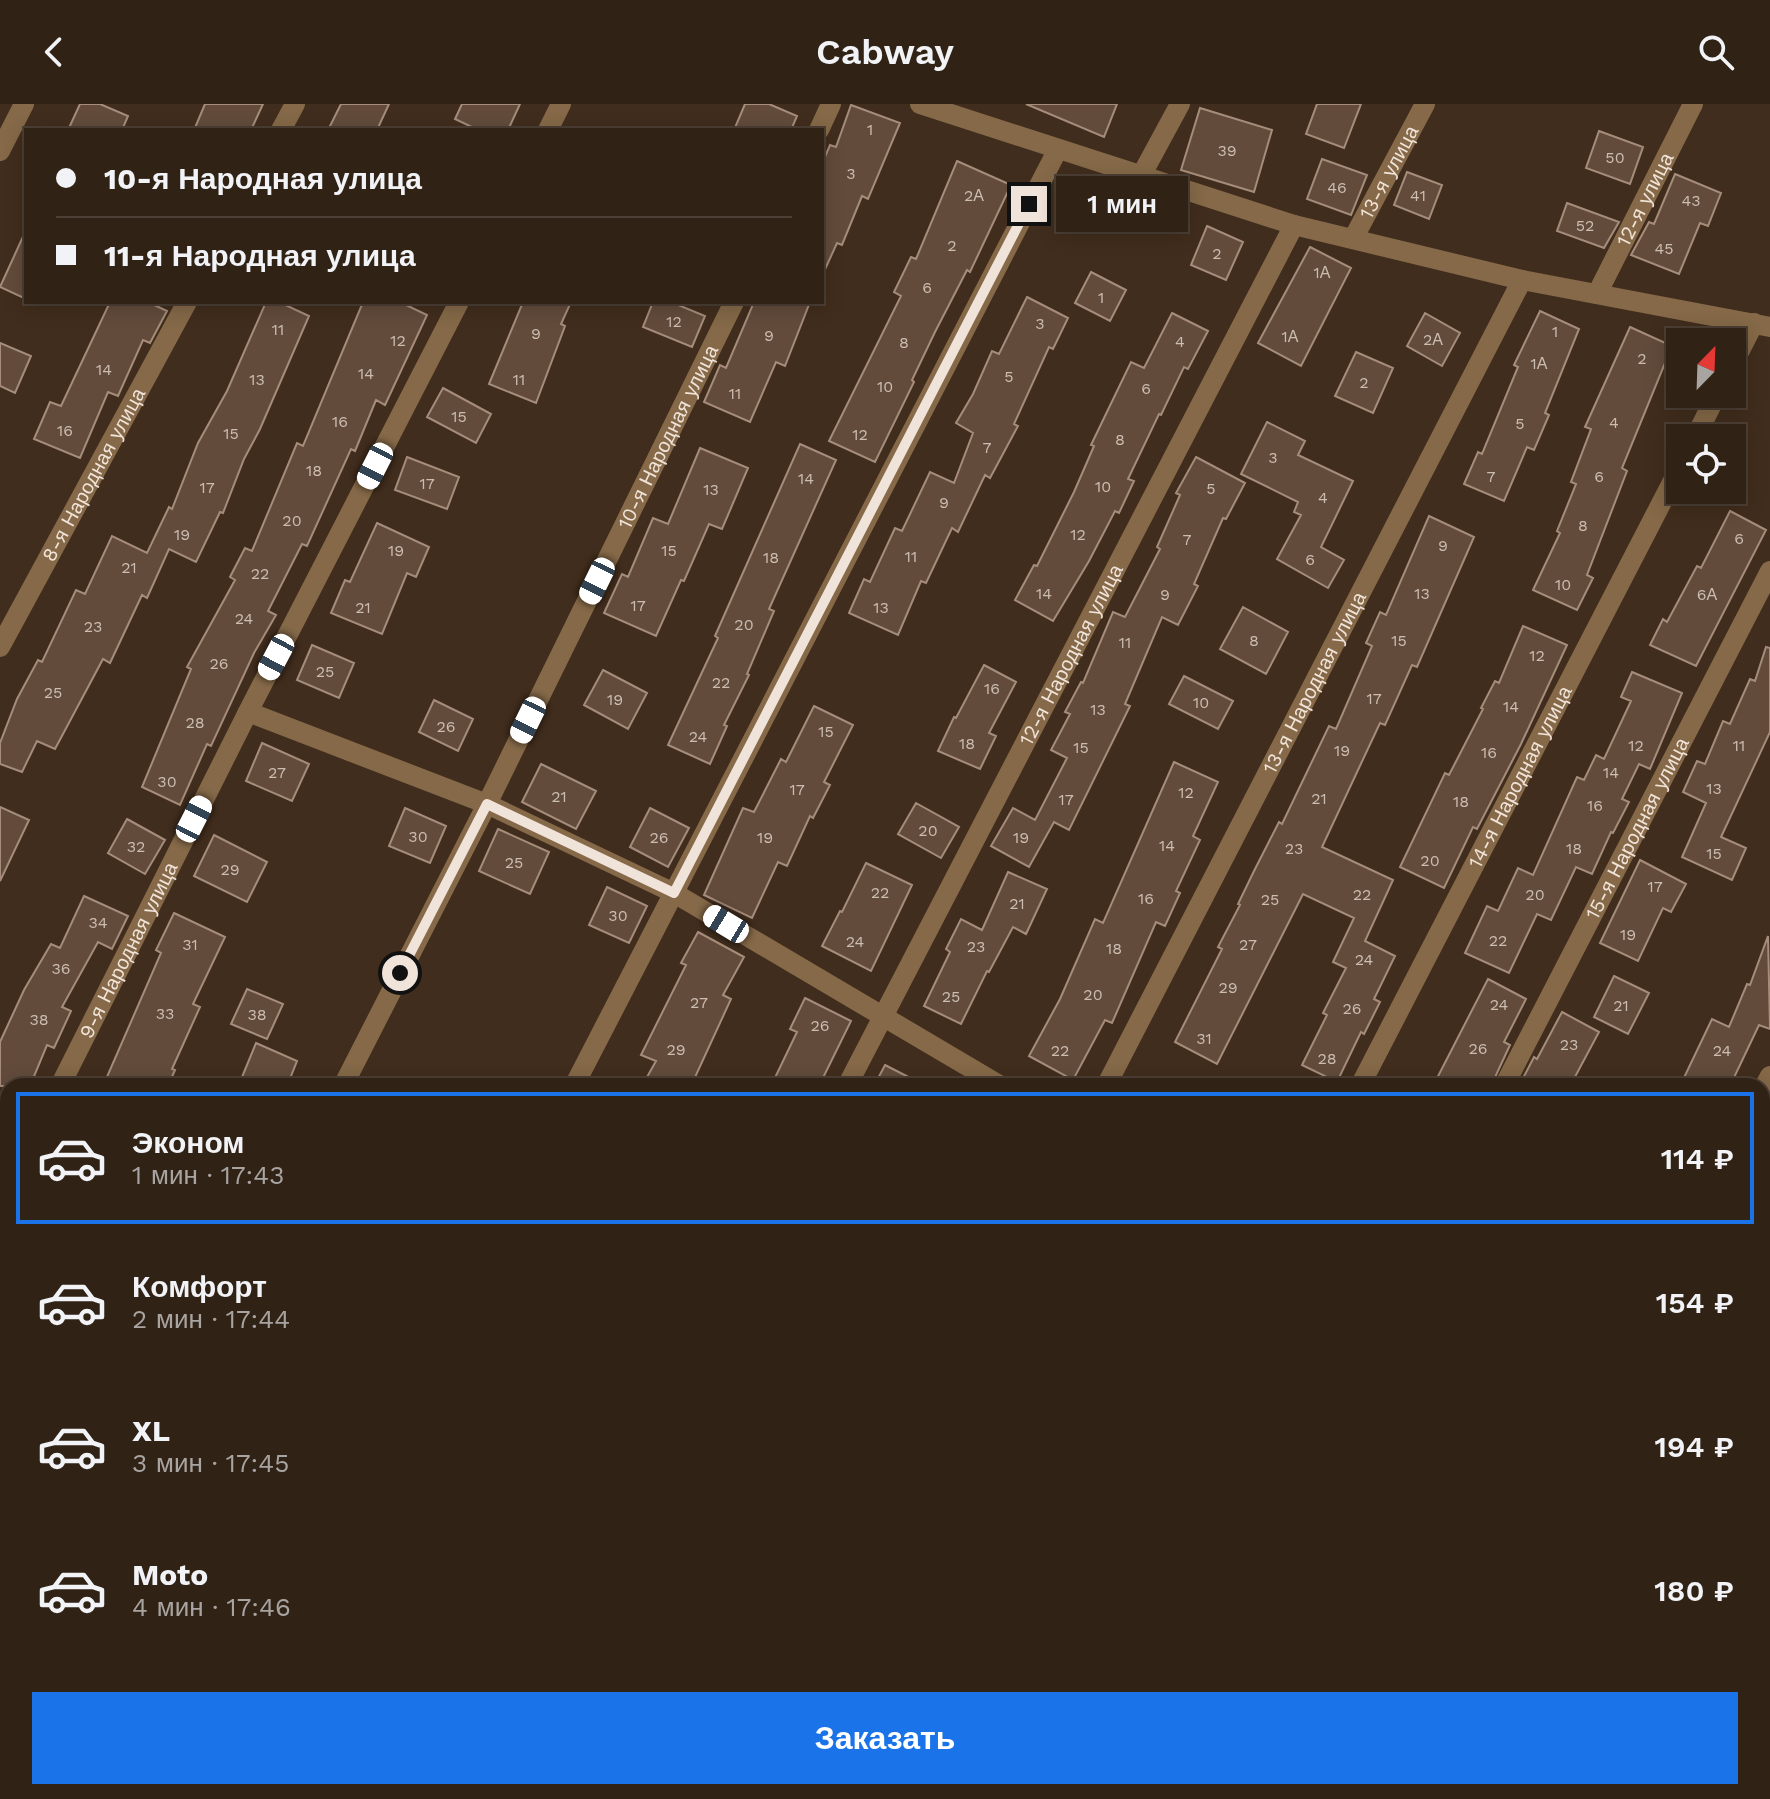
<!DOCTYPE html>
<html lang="ru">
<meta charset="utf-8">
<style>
body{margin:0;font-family:"Work Sans",sans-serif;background:#3d2f23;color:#f1f3f6;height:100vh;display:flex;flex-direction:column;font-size:30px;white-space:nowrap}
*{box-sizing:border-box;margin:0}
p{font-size:26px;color:#a8a4a1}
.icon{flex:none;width:44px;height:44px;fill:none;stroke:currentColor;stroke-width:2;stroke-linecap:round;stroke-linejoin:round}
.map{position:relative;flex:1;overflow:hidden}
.drawer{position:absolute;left:0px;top:974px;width:1770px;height:722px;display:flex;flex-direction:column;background:#312216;border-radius:24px 24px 0 0;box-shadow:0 4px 20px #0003,0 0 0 2px #4c3f35}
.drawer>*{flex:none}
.guide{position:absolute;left:24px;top:24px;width:800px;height:176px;border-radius:0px;box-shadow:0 4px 20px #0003,0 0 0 2px #4c3f35;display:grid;align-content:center;height:176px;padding:0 32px;background:#312216}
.needle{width:52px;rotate:23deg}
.fabs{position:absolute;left:1666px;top:224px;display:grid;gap:16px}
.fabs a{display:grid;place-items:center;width:80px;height:80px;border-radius:0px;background:#312216;box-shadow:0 4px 20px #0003,0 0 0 2px #4c3f35;font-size:40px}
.end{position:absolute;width:36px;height:36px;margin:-18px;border:10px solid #f0e3d9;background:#111;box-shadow:0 0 0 4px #111}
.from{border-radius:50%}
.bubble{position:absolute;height:56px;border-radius:0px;background:#312216;box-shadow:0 4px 20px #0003,0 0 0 2px #4c3f35;font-size:26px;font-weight:600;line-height:56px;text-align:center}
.car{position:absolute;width:24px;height:48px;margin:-24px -12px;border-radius:10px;box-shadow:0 0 6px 2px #0007;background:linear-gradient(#fff 24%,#345 0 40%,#fff 0 76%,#345 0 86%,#fff 0)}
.guide b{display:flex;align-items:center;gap:28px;height:76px;font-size:30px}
.guide b+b{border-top:2px solid #4c3f35}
.guide i{width:20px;height:20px;background:#f1f3f6}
ul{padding:14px 0 0;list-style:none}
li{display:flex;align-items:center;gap:24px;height:132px;margin:0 16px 12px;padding:0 16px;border:4px solid transparent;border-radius:0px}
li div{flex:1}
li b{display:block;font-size:30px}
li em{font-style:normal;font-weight:600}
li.active{border-color:#1a73e8}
li>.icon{width:72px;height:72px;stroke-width:1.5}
.action{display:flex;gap:16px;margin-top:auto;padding:16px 32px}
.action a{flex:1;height:92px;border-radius:0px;background:#1a73e8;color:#fff;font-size:32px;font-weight:600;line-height:92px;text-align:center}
header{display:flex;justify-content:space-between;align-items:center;height:104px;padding:0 32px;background:#312216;font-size:36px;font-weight:600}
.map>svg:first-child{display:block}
.building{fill:#624b3b;stroke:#a68d7b;stroke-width:2}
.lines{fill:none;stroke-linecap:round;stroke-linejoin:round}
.minor{stroke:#856948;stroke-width:20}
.route{stroke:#f0e3d9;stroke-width:10}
.labels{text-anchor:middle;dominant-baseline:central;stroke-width:7;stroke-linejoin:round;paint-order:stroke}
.number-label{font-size:16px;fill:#ccbdb2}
.street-label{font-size:20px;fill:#f0e3d9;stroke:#412d1d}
</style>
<header><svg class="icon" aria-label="back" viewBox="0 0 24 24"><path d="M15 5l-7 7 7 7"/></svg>Cabway<svg class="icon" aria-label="search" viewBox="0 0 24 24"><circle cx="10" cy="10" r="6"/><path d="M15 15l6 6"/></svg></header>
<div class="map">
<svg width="1770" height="1695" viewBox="0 0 1770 1695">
<rect width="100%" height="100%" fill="#412d1d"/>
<path class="building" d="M80 0H100L128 12 122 26H68Z
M205 0H263L251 26H194Z
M341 0H389L377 26H328Z
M462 0H520L508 26H478L455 15Z
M745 0H769L797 12 791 26H734Z
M1026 0H1117L1104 33Z
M1317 0H1361L1344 44 1306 30Z
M851 1 900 19 868 95 862 92 842 141 837 139 822 172V60L830 41 836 43Z
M1200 4 1272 26 1254 88 1181 66Z
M1599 27 1643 43 1630 80 1586 64Z
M1322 55 1367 71 1351 111 1307 95Z
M957 57 1011 81 970 168 967 166 935 228 912 276 914 278 875 358 829 337 901 192 894 188 911 153 916 155Z
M1407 68 1442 81 1429 115 1394 101Z
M1675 70 1721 89 1708 122 1700 119 1679 170 1631 151 1649 118 1654 120Z
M1567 99 1619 118 1604 144 1557 127Z
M1207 122 1243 138 1226 176 1191 161Z
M26 126V195L0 183Z
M1310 143 1351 164 1301 262 1258 239Z
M1091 168 1126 186 1110 217 1075 199Z
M1027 193 1068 214 1053 245 1049 243 1014 320 1018 322 990 374 985 371 958 428 952 424 926 479 921 477 898 531 849 509 864 475 870 478 895 424 902 427 930 368 954 379 973 329 956 319 973 290 992 247 999 250Z
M110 198H148L167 207 150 239 143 236 118 292 108 288 80 354 34 335 50 298 61 302Z
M266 198H279L309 212 260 325 244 355 223 409 220 408 196 458 169 445 147 494 142 491 110 559 103 555 55 645 37 637 22 668 0 660V639L17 595 38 556 42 558 76 486 85 490 112 432 147 449 169 403 172 405 198 339 227 287Z
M363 198H400L427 211 385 301 376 296 355 347 351 345 307 442 302 440 268 507 276 511 254 549 211 642 207 640 180 701 142 683 191 565 187 563 235 476 230 473 245 444 252 447 297 339 303 342Z
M523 198H571L561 220 565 222 536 299 489 280Z
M653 198H671L705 212 692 243 643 223Z
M754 198H810L785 262 776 258 750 318 704 298 720 261 726 264Z
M1540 207 1579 225 1545 309 1549 311 1534 346 1527 343 1504 397 1464 380 1478 348 1482 350 1518 263 1514 261Z
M1172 209 1208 227 1188 265 1184 263 1161 311 1159 310 1128 375 1134 377 1119 409 1115 407 1089 457 1053 517 1015 496 1034 461 1037 462 1074 388 1094 342 1091 341 1131 258 1144 264Z
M1425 209 1460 229 1442 262 1407 242Z
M1630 223 1672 242 1622 364 1627 367 1587 471 1593 474 1577 506 1533 486 1560 429 1557 427 1576 380 1571 378 1591 325 1585 323Z
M0 239 31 252 15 289 0 282Z
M1356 248 1393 264 1373 309 1335 292Z
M443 284 491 310 476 339 427 313Z
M1267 318 1305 337 1298 351 1353 377 1321 443 1344 456 1328 484 1277 455 1301 411 1294 408 1298 398 1241 370Z
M800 340 836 356 769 505 774 507 747 570 749 571 724 621 727 622 710 660 668 641 718 534 715 532Z
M700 344 748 364 722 425 709 420 684 477 681 476 656 532 604 509 622 470 628 473 653 414 668 420Z
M407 353 459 373 447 405 395 386Z
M1196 353 1245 379 1226 415 1223 414 1194 480 1198 482 1178 521 1162 513 1125 600 1130 602 1069 726 1054 718 1029 763 991 742 1013 704 1035 716 1067 654 1051 646 1070 610 1065 608 1081 578 1083 579 1113 508 1125 513 1160 445 1157 443 1180 391 1176 389Z
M1730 407 1766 426 1696 562 1650 541 1663 515 1667 518 1697 462 1701 464Z
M1429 412 1474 433 1417 563 1412 561 1385 621 1380 619 1322 743 1393 776 1365 837 1395 852 1374 895 1380 898 1364 930 1361 928 1337 978 1302 961 1327 911 1323 909 1346 864 1333 858 1354 814 1303 790 1217 960 1175 938 1222 845 1218 843 1240 801 1238 800 1254 767 1279 718 1282 720 1329 622 1336 625 1372 542 1366 539 1380 508 1386 511Z
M377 419 429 443 416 473 407 469 382 530 331 509 345 476 350 478Z
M1243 503 1288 528 1266 570 1220 545Z
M1523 522 1567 541 1521 640 1477 725 1473 723 1444 784 1400 763 1445 669 1449 671 1483 605 1481 604 1495 577 1499 579Z
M312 541 354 559 339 594 297 576Z
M1766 543 1770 544V628L1721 733 1746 744 1732 776 1682 753 1706 699 1683 688 1697 657 1705 660 1723 617 1730 620 1750 575 1755 577Z
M984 561 1016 578 989 629 996 632 980 665 938 647 954 613 956 614Z
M603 566 647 589 628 625 584 601Z
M1632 568 1682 589 1650 665 1639 660 1622 695 1629 698 1613 729 1611 728 1592 770 1576 763 1551 816 1537 810 1509 869 1465 849 1487 802 1498 807 1518 764 1533 771 1577 673 1584 676 1596 651 1604 655 1631 597 1621 593Z
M1184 572 1233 597 1218 625 1169 600Z
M434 596 473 615 458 647 419 628Z
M814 602 853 621 824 678 830 681 813 714 810 712 787 762 778 758 752 814 704 791 743 704 754 708 781 655 786 658Z
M262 639 309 660 292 697 246 677Z
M1174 658 1218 678 1193 732 1200 736 1176 787 1180 789 1165 822 1156 818 1112 919 1105 916 1073 976 1029 952 1060 895 1095 815 1103 819Z
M541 660 596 687 576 725 522 698Z
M916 699 959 723 941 754 898 730Z
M0 703 29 716 0 777Z
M405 704 446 722 430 759 389 742Z
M650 704 689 724 668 763 630 743Z
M127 715 165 736 145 770 108 749Z
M498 725 549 748 530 790 479 767Z
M214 731 267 758 247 798 194 772Z
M1640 756 1686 780 1671 808 1663 804 1638 857 1600 839Z
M866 759 912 781 871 867 822 842 840 807 842 808Z
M1008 768 1047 785 1026 830 1013 823 989 868 987 867 961 920 924 902 950 848 946 845 961 815 982 826Z
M607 783 647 802 629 839 589 821Z
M84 792 128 812 112 845 98 838 62 903 71 907 54 944 47 941 30 982H0V938L24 886 51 840 60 844Z
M174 809 225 833 193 900 200 903 172 965 175 966 168 982H103L161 849 156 846Z
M698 828 744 853 723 891 731 895 691 982H642L656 957 641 951 686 861 681 859Z
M1768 832 1770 925 1759 921 1730 982H1680L1712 915 1729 923 1747 880 1750 881Z
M1614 872 1649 889 1628 930 1594 913Z
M1488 875 1526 895 1504 938 1510 941 1491 982H1433Z
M247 885 283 900 267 935 231 920Z
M805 894 851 917 819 982H771L797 928 790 925Z
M1562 908 1599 928 1576 971 1569 982H1519L1534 953 1537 955Z
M256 939 297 957 287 982H263L242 973Z
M885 961 926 982H874Z"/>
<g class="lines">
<g class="minor">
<path d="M920 0 1294 121 1522 176 1770 223"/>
<path d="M281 26 295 0"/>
<path d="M548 26 561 0"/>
<path d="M819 26 831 0"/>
<path d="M0 47 24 0"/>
<path d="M1141 72 1180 0"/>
<path id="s1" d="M1353 135 1425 0"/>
<path id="s2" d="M1597 190 1693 0"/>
<path d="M1732 262 1754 219"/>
<path d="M1695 334 1717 290"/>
<path id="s3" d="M0 543 187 198"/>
<path d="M248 608 487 700 674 789 1001 982"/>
<path id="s4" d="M60 982 248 608 459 198"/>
<path id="s5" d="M343 982 487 700 734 198"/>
<path d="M574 982 1058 45"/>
<path id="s6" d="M847 982 1294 121"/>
<path id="s7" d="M1106 982 1522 176"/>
<path id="s8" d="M1360 982 1680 363"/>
<path id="s9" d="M1504 982 1770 467"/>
<path d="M1762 987 1770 972"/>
<path d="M0 1102 8 1086"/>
<path d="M1762 1357 1770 1361"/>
<path d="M1762 1509 1770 1494"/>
<path d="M0 1651 8 1635"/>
<path d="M205 1695 209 1688"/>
<path d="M478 1695 482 1688"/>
<path d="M736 1695 740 1688"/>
<path d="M992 1695 995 1688"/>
<path d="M1136 1695 1140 1688"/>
<path d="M1398 1695 1402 1688"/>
<path d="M1666 1695 1670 1688"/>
</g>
</g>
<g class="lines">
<path class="route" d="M400 869 487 700 674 789 1029 100"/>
</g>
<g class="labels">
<g class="number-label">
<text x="870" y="25">1</text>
<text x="1227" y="46">39</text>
<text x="1615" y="53">50</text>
<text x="851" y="69">3</text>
<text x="1337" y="83">46</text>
<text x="974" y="91">2А</text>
<text x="1418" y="91">41</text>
<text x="1691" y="96">43</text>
<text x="1585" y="121">52</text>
<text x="952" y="141">2</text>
<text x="1664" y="144">45</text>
<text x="1217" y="149">2</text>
<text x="1322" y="168">1А</text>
<text x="927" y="183">6</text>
<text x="1101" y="193">1</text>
<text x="674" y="217">12</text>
<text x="1040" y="219">3</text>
<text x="278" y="225">11</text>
<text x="1555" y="227">1</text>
<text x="536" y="229">9</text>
<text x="769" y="231">9</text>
<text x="1290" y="232">1А</text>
<text x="1433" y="235">2А</text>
<text x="398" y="236">12</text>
<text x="1180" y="237">4</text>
<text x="904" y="238">8</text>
<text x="1642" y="254">2</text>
<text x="1539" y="259">1А</text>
<text x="104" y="265">14</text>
<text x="366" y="269">14</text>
<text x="1009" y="272">5</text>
<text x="257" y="275">13</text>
<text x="519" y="275">11</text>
<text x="1364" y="278">2</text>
<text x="885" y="282">10</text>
<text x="1146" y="284">6</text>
<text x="735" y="289">11</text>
<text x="459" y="312">15</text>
<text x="340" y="317">16</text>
<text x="1614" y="318">4</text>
<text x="1520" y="319">5</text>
<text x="65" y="326">16</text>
<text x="231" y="329">15</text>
<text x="860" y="330">12</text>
<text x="1120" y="335">8</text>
<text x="987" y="343">7</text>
<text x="1273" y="353">3</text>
<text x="314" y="366">18</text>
<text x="1491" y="372">7</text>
<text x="1599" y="372">6</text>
<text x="806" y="374">14</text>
<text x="427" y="379">17</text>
<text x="1103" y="382">10</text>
<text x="207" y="383">17</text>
<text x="1211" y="384">5</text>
<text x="711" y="385">13</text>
<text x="1323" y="393">4</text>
<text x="944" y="398">9</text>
<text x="292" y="416">20</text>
<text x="1583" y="421">8</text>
<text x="182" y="430">19</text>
<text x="1078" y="430">12</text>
<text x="1739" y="434">6</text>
<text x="1187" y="435">7</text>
<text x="1443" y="441">9</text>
<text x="396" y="446">19</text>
<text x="669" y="446">15</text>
<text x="911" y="452">11</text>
<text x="771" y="453">18</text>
<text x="1310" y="455">6</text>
<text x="129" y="463">21</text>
<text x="260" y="469">22</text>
<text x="1563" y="480">10</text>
<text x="1044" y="489">14</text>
<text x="1422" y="489">13</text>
<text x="1165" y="490">9</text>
<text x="1707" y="490">6А</text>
<text x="638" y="501">17</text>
<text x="363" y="503">21</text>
<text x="881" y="503">13</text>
<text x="244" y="514">24</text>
<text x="744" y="520">20</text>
<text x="93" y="522">23</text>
<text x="1254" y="536">8</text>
<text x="1399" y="536">15</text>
<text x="1125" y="538">11</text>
<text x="1537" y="551">12</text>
<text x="219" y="559">26</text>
<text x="325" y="567">25</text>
<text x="721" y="578">22</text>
<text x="992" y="584">16</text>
<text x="53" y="588">25</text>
<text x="1374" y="594">17</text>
<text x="615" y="595">19</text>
<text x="1201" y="598">10</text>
<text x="1511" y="602">14</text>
<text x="1098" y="605">13</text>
<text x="195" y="618">28</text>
<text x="446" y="622">26</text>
<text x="826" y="627">15</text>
<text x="698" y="632">24</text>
<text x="967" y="639">18</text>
<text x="1636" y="641">12</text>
<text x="1739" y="641">11</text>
<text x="1081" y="643">15</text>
<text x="1342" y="646">19</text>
<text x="1489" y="648">16</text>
<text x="277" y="668">27</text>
<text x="1611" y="668">14</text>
<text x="167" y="677">30</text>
<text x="1714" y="684">13</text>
<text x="797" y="685">17</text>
<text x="1186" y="688">12</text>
<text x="559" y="692">21</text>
<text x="1319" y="694">21</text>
<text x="1066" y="695">17</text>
<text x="1461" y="697">18</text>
<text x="1595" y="701">16</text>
<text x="928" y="726">20</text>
<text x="418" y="732">30</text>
<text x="659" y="733">26</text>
<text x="765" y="733">19</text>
<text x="1021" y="733">19</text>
<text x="1167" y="741">14</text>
<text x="136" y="742">32</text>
<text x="1294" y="744">23</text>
<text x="1574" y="744">18</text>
<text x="1714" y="749">15</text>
<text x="1430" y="756">20</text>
<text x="514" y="758">25</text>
<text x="230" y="765">29</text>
<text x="1655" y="782">17</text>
<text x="880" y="788">22</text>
<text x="1362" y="790">22</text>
<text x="1535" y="790">20</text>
<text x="1146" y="794">16</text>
<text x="1270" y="795">25</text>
<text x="1017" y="799">21</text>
<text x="618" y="811">30</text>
<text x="98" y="818">34</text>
<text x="1628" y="830">19</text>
<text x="1498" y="836">22</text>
<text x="855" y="837">24</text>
<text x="190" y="840">31</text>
<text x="1248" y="840">27</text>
<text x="976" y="842">23</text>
<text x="1114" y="844">18</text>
<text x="1364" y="855">24</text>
<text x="61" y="864">36</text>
<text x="1228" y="883">29</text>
<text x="1093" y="890">20</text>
<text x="951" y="892">25</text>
<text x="699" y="898">27</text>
<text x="1499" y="900">24</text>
<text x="1621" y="901">21</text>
<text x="1352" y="904">26</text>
<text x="165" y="909">33</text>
<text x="257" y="910">38</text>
<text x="39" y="915">38</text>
<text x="820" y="921">26</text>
<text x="1204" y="934">31</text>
<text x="1569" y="940">23</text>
<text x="1478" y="944">26</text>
<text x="676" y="945">29</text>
<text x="1060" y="946">22</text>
<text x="1722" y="946">24</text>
<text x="1327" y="954">28</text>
</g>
<g class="street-label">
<text stroke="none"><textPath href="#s1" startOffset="76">13-я улица</textPath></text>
<text stroke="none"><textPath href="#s2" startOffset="106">12-я улица</textPath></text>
<text stroke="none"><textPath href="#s5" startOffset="726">10-я Народная улица</textPath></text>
<text stroke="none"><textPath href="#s3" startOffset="196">8-я Народная улица</textPath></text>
<text stroke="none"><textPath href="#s6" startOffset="486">12-я Народная улица</textPath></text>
<text stroke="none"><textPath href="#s7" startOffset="454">13-я Народная улица</textPath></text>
<text stroke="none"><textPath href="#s8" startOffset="348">14-я Народная улица</textPath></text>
<text stroke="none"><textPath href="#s9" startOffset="290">15-я Народная улица</textPath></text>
<text stroke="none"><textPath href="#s4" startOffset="152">9-я Народная улица</textPath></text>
</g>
</g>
</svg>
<div class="fabs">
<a><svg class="needle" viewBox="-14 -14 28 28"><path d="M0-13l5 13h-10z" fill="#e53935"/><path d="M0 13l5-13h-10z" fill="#a8a4a1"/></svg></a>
<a><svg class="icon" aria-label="locate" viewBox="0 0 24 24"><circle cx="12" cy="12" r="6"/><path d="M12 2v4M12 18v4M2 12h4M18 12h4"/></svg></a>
</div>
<i class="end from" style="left:400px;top:869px"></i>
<i class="end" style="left:1029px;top:100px"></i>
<div class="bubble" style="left:1056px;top:72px;width:132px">1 мин</div>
<i class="car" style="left:375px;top:362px;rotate:207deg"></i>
<i class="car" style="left:597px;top:477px;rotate:206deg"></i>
<i class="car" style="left:276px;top:553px;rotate:208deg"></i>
<i class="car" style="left:528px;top:616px;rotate:206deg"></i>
<i class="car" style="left:194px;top:715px;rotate:27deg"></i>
<i class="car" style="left:726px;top:820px;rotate:301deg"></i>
<div class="guide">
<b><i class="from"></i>10-я Народная улица</b>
<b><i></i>11-я Народная улица</b>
</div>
<section class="drawer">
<ul>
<li class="active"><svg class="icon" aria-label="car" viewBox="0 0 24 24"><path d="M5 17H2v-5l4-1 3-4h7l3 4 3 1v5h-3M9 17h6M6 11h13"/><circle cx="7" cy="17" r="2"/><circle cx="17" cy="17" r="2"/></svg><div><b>Эконом</b><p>1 мин · 17:43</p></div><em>114 ₽</em></li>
<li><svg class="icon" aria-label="car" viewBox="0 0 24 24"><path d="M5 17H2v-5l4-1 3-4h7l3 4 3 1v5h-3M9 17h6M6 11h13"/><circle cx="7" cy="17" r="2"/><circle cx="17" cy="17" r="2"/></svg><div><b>Комфорт</b><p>2 мин · 17:44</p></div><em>154 ₽</em></li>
<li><svg class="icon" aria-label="car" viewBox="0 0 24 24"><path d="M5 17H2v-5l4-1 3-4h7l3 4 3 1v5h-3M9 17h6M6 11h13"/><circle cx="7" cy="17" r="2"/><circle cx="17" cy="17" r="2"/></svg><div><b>XL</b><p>3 мин · 17:45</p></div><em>194 ₽</em></li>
<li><svg class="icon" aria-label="car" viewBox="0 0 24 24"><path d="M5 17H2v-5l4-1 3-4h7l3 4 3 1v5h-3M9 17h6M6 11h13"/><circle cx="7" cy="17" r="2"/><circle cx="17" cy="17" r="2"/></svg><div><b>Moto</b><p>4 мин · 17:46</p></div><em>180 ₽</em></li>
</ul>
<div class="action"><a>Заказать</a></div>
</section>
</div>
